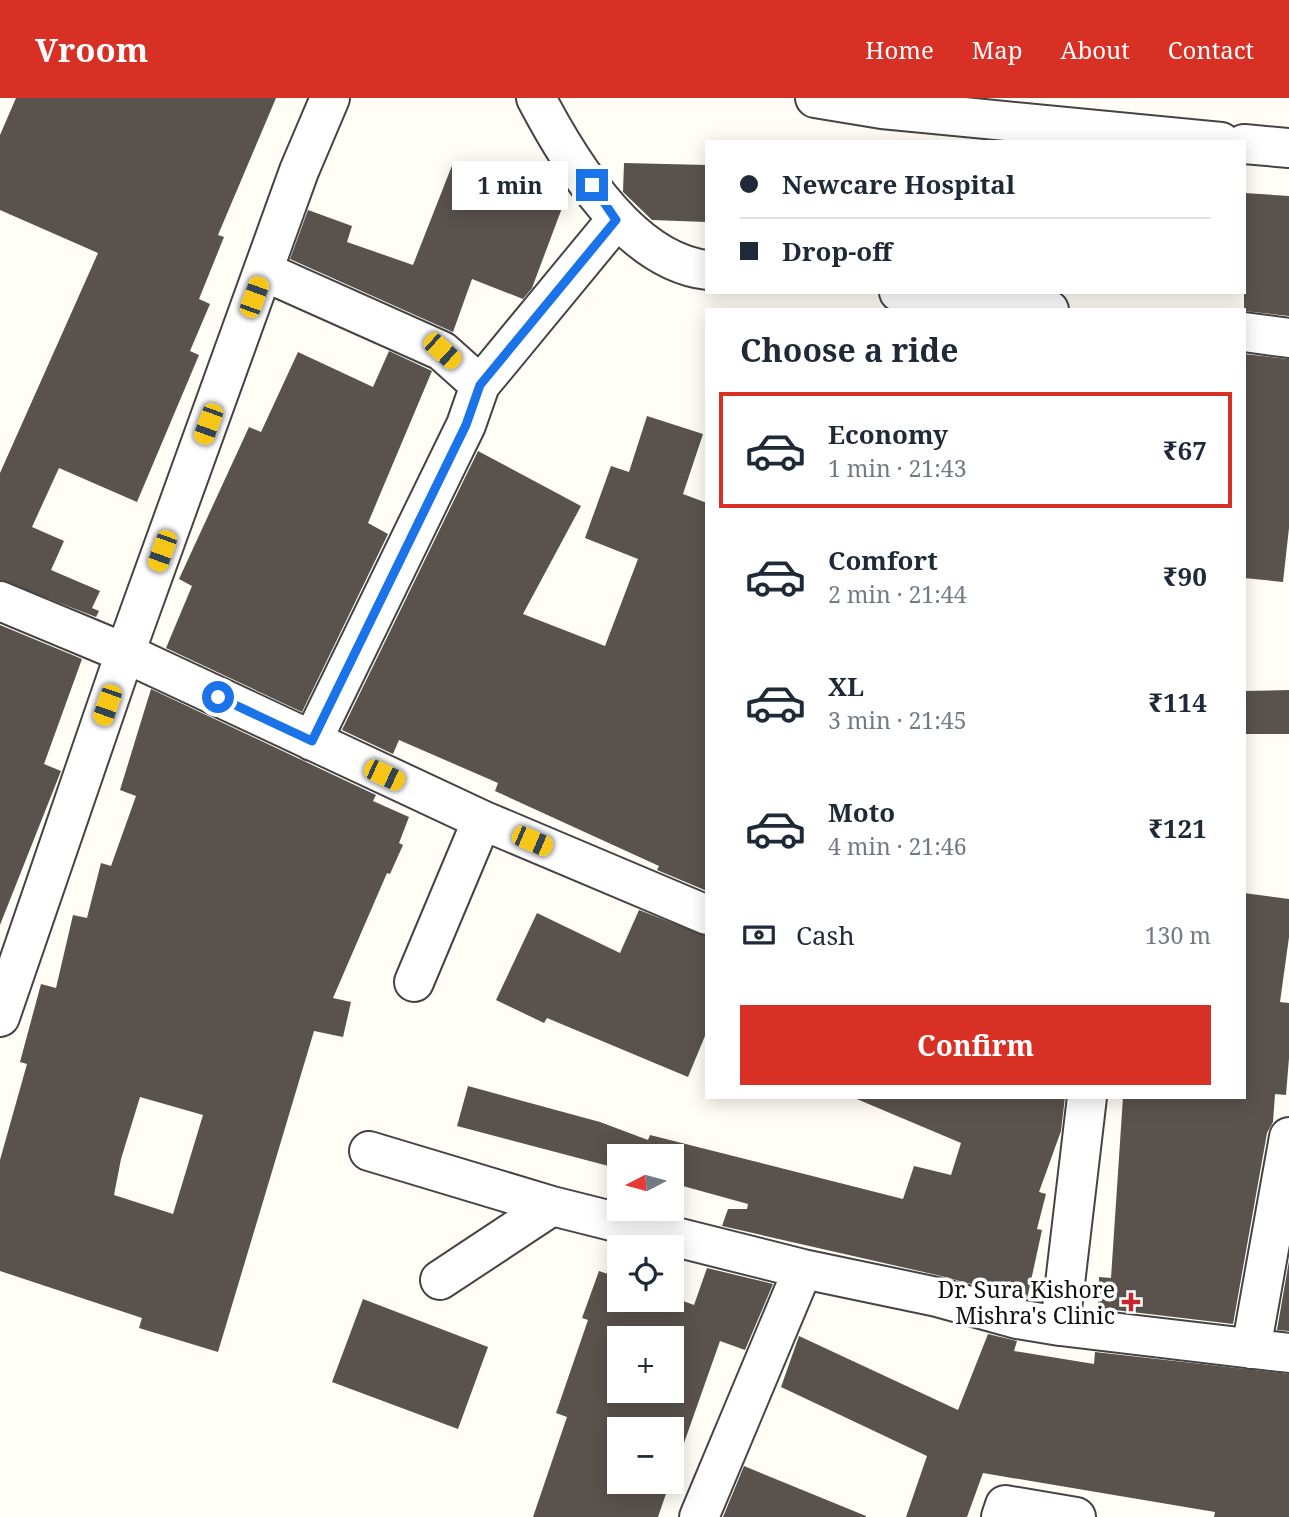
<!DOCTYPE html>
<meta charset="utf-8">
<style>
body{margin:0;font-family:"Noto Serif",serif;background:#f2f2f3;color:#1f2937;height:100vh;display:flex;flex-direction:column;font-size:26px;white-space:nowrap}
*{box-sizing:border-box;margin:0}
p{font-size:23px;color:#747a83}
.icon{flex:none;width:38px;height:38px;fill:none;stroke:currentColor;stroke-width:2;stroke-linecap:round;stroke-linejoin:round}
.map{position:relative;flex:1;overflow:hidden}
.drawer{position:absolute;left:705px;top:210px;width:541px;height:791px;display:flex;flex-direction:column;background:#fff;border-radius:0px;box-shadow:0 4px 18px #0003}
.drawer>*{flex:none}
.top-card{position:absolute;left:705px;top:42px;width:541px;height:154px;border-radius:0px;box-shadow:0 4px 18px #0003;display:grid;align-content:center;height:154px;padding:0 35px;background:#fff}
.needle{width:46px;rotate:264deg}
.buttons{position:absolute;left:607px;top:1046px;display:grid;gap:14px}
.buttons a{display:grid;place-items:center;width:77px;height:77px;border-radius:0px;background:#fff;box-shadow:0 4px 18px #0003;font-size:35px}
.end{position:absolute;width:32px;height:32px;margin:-16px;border:9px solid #1a73e8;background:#fff;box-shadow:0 0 0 4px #fff}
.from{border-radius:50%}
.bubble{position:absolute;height:49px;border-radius:0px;background:#fff;box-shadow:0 4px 18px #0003;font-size:23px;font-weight:700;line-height:49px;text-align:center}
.car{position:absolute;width:21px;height:42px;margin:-21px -10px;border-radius:9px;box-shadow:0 0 5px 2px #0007;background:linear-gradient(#f5c518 24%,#345 0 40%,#f5c518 0 76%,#345 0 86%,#f5c518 0)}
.top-card b{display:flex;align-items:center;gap:24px;height:66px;font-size:26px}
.top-card b+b{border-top:2px solid #e0e1e3}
.top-card i{width:18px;height:18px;background:#1f2937}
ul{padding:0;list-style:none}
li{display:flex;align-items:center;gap:21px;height:116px;margin:0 14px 10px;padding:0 21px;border:4px solid transparent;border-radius:0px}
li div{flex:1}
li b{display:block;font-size:26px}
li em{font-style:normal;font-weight:700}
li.on{border-color:#d93025}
li>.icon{width:63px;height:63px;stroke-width:1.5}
h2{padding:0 35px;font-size:32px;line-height:84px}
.pay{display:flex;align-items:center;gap:18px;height:77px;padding:0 35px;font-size:26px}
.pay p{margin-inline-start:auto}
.action{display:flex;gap:14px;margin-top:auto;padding:14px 35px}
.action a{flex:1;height:80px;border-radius:0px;background:#d93025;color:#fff;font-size:28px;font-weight:700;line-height:80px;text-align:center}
header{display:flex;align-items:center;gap:42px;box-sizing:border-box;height:98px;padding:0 35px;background:#d93025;color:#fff}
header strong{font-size:33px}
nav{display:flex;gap:38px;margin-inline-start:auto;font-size:24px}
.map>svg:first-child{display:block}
.building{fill:#5a524d;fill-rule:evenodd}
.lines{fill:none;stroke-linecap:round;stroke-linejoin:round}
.minor-casing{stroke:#444;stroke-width:42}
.minor{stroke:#fff;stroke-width:38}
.route{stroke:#1a73e8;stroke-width:9}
.poi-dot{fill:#c4262e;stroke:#fff;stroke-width:2.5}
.labels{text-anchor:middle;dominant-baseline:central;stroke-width:7;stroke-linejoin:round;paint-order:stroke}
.poi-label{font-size:23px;fill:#111;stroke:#fff;text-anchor:end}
</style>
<header>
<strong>Vroom</strong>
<nav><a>Home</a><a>Map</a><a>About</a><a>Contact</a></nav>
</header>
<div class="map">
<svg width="1289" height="1419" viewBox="0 0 1289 1419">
<rect width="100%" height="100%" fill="#fffdf5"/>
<path class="building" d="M16 0H276L218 137 224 139 199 201 210 206 190 253 199 257 137 404 59 370 32 429 64 443 51 472 100 493 92 510 99 513 96 519 0 482V375L98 155 0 112V37Z
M453 65 520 91 526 74 564 88 568 94 532 190 523 201 472 181 453 234 290 161 308 112 352 128 347 144 413 167Z
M624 65 707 67 706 124 652 122 623 94Z
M1244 95 1289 98V218L1244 213Z
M389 253 432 273 368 425 388 436 302 614 166 550 192 488 179 481 249 329 261 334 298 254 373 289Z
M1244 256 1289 261V430L1283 484 1244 480Z
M647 318 703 336 683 396 707 405V793L657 772 659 768 495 693 498 685 399 642 393 656 342 632 478 353 581 408 523 516 605 548 638 461 585 440 611 368 629 374Z
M0 527 82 561 44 666 61 673 0 827Z
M151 591 376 697 373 703 409 719 399 745 403 747 390 776 387 775 333 900 351 904 343 939 314 933 218 1254 139 1230 142 1220 0 1173V1062L27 966 20 964 41 886 56 890 73 817 87 820 101 765 111 768 136 698 120 692ZM140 999 203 1017 173 1116 114 1097 121 1061Z
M1289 592V636H1244V593Z
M1244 795 1289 801V839L1280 904 1289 905V960L1286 997 1275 996 1273 1024 1267 1035 1233 1226 1098 1210 1099 1179 1111 1180 1123 999H1244Z
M639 812 707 838V933L688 979 547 920 544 925 496 902 537 815 620 855Z
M468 988 600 1024 648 1042 650 1037 903 1101 914 1068 951 1077 961 1045 852 999H1065L1061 1033 1039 1094 1046 1096 1037 1131 1042 1132 1027 1201 941 1178 722 1128 728 1111H747L748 1106 672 1085V1059H620V1071L457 1028Z
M1289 1163V1233L1277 1232Z
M707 1170 773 1186 745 1252 720 1243 672 1379V1332H620V1384H670L658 1419H533L567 1319 556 1315 588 1222 582 1220 599 1173 620 1180V1202H672V1199L694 1207ZM620 1241H672V1293H620Z
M363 1201 488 1249 458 1331 332 1284Z
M988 1236 1017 1243 1014 1253 1094 1266 1095 1254 1289 1276V1419H1214L1215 1414 983 1375 967 1419H906L927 1358 781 1289 799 1238 958 1312Z
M744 1368 866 1418V1419H723Z"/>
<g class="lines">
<g class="minor-casing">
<path id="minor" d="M536 0C569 63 629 163 707 172
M815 0 882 11 1221 44
M1244 46 1289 50
M263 173 442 253 480 287 466 327 312 643
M899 194 1049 212
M1244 234 1289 240
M480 287 616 122
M0 503 125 555 482 722 707 817
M414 884 482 722
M0 919 125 555 299 73 330 0
M1087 999 1060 1228 1289 1255
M369 1053 552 1108
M440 1182 552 1108 803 1171 937 1199 1017 1221 1060 1228
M1251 1251 1289 1039
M699 1419 803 1171
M1001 1419 1005 1407 1076 1419"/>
</g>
<use href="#minor" class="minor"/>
</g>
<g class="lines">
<path class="route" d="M218 599 312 643 466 327 480 287 616 122 592 87"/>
</g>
<path class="poi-dot" d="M1127.5 1193.5h7v7h7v7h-7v7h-7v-7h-7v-7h7z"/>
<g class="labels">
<g class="poi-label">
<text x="1115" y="1191">Dr. Sura Kishore<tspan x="1115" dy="26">Mishra's Clinic</tspan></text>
</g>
</g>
</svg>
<div class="buttons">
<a><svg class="needle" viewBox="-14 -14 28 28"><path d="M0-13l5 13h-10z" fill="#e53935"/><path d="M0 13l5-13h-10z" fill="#747a83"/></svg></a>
<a><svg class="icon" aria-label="locate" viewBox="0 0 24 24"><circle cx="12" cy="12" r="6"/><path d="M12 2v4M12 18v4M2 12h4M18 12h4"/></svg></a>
<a>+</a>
<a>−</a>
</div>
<i class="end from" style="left:218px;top:599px"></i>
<i class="end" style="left:592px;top:87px"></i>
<div class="bubble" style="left:452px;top:63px;width:116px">1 min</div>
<i class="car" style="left:254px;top:199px;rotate:20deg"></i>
<i class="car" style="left:442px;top:253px;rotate:132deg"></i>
<i class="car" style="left:208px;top:326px;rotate:200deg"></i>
<i class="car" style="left:162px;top:453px;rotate:200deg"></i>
<i class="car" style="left:107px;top:607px;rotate:199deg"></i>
<i class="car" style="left:384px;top:677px;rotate:115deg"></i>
<i class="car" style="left:532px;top:743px;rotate:113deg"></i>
<div class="top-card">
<b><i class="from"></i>Newcare Hospital</b>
<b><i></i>Drop-off</b>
</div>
<section class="drawer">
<h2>Choose a ride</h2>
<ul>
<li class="on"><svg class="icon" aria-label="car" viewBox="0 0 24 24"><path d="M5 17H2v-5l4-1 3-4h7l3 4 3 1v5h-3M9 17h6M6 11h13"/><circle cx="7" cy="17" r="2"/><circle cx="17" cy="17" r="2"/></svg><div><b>Economy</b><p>1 min · 21:43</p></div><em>₹67</em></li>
<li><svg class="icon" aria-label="car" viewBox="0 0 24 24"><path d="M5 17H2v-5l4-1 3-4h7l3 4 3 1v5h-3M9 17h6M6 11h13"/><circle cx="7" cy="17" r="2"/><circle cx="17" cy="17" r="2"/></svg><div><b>Comfort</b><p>2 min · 21:44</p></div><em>₹90</em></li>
<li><svg class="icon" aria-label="car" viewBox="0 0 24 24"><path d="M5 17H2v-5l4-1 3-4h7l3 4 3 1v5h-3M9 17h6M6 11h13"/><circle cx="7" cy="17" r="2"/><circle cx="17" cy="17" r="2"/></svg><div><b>XL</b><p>3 min · 21:45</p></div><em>₹114</em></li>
<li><svg class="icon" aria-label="car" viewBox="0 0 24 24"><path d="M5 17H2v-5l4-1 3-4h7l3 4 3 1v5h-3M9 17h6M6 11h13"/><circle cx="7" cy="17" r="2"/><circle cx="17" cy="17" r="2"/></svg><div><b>Moto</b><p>4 min · 21:46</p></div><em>₹121</em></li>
</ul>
<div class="pay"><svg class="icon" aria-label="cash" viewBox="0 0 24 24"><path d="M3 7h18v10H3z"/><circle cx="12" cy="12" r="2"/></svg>Cash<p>130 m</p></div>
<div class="action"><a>Confirm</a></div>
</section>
</div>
